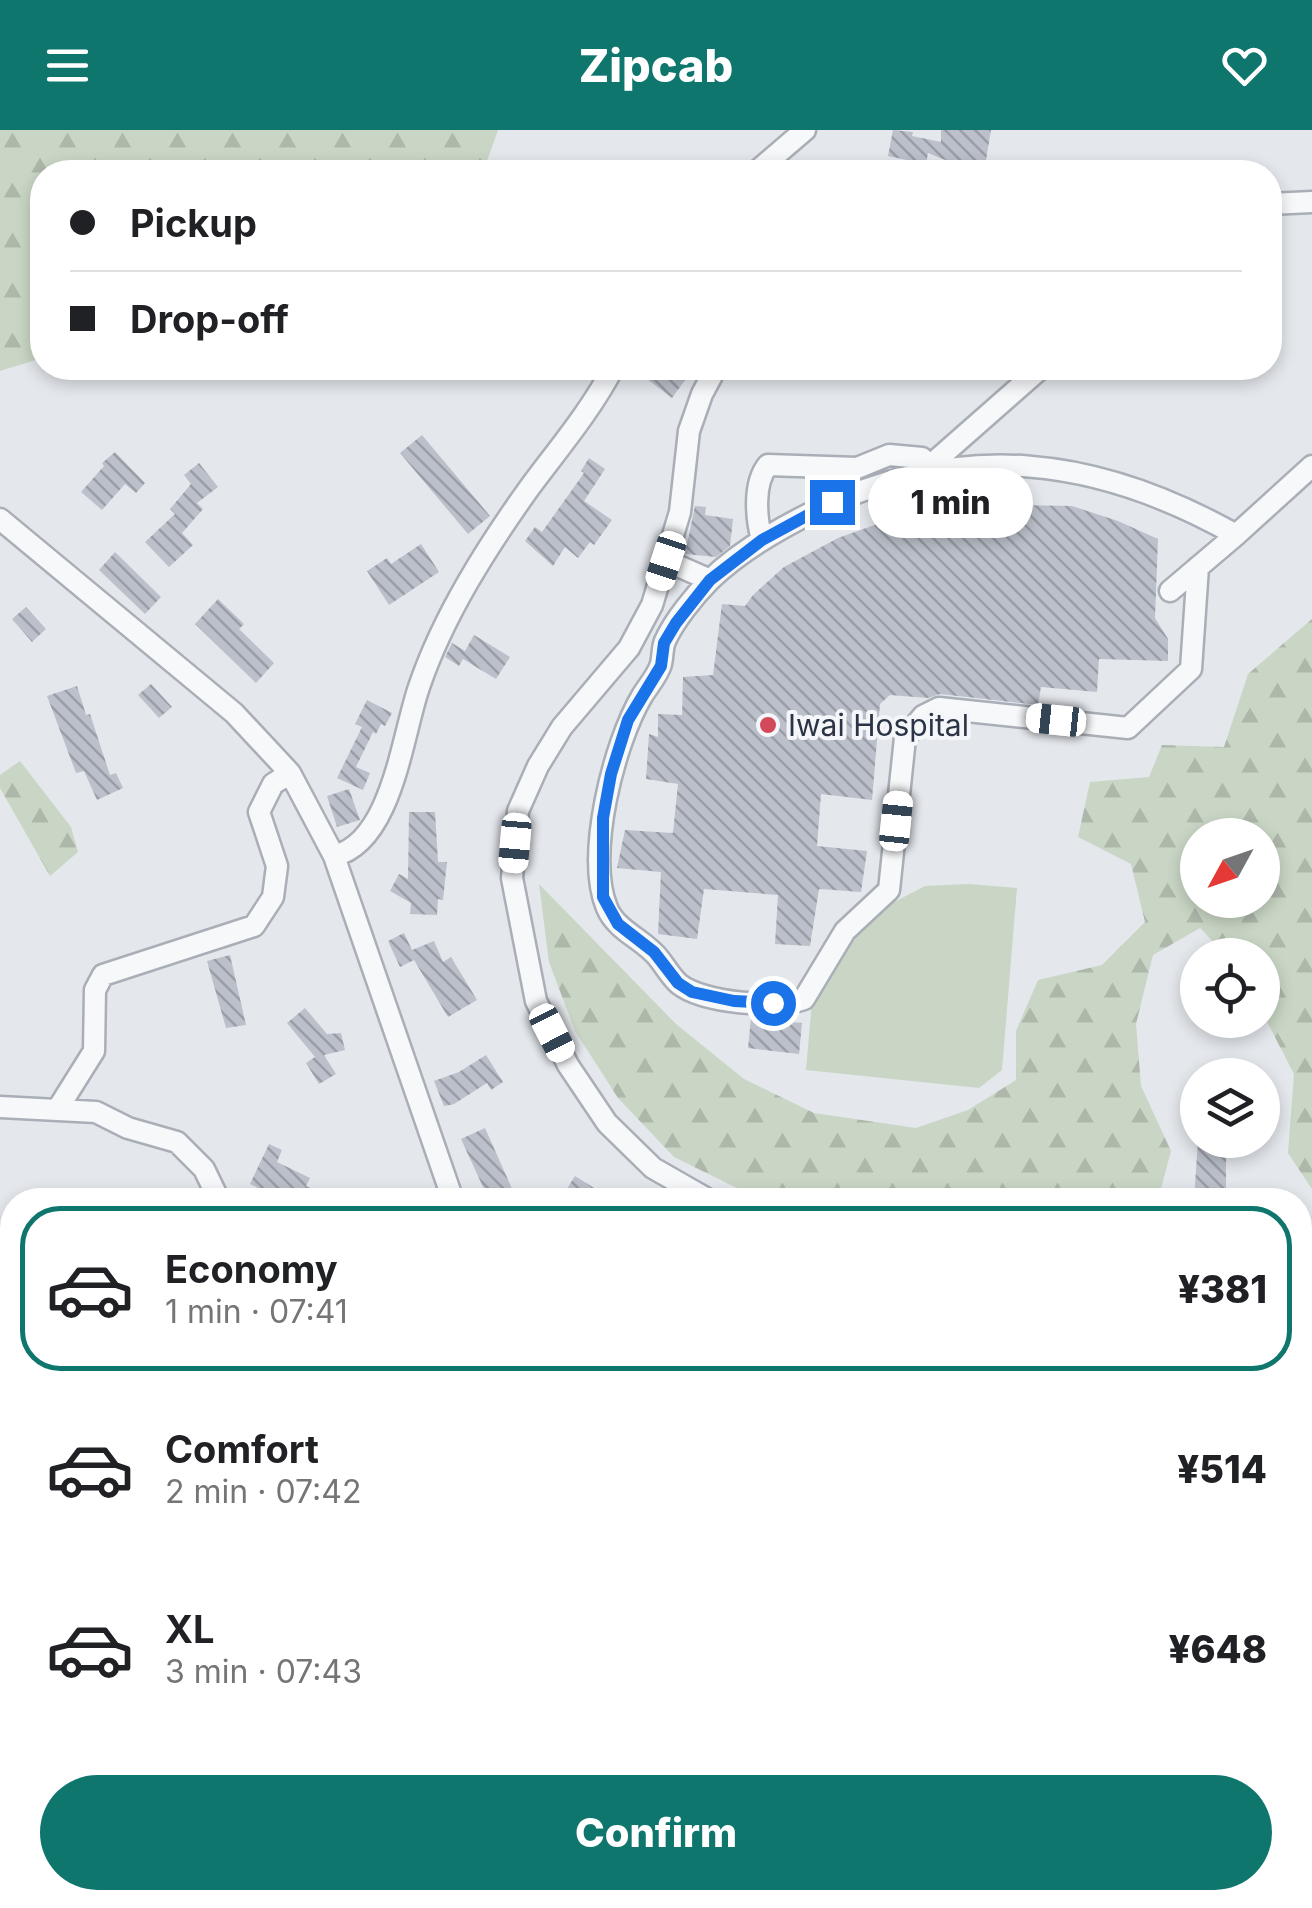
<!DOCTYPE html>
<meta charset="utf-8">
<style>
body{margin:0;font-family:Inter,sans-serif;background:#f2f2f2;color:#202124;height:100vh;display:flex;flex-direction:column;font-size:38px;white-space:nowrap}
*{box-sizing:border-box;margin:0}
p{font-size:32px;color:#757577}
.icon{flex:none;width:55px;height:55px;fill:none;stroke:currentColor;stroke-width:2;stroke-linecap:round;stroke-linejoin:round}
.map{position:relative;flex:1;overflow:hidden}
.drawer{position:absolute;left:0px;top:1058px;width:1312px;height:722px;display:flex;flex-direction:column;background:#fff;border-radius:40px 40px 0 0;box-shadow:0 5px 15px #0003}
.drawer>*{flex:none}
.hud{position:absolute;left:30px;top:30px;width:1252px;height:220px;border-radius:40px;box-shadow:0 5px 15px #0003;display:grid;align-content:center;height:220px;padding:0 40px;background:#fff}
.needle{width:65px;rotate:230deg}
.fabs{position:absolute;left:1180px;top:688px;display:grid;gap:20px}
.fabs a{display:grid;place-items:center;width:100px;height:100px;border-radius:50%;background:#fff;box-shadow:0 5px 15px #0003;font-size:50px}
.end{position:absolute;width:45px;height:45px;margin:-22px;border:12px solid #1a73e8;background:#fff;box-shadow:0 0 0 5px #fff}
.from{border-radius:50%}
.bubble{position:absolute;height:70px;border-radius:35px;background:#fff;box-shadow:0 5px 15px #0003;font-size:32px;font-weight:800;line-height:70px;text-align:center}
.car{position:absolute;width:30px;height:60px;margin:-30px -15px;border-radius:12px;box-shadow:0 0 8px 2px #0007;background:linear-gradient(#fff 24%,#345 0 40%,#fff 0 76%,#345 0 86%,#fff 0)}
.hud b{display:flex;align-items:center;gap:35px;height:95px;font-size:38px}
.hud b+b{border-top:2px solid #e0e0e0}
.hud i{width:25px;height:25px;background:#202124}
ul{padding:18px 0 0;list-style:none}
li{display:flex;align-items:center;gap:30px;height:165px;margin:0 20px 15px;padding:0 20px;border:5px solid transparent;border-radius:40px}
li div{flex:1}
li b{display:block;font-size:38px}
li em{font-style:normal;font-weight:800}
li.on{border-color:#0f766e}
li>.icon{width:90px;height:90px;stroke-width:1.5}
.cta{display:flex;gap:20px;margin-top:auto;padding:20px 40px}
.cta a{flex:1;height:115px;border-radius:60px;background:#0f766e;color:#fff;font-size:40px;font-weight:800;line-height:115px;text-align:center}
header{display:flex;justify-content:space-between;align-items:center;height:130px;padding:0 40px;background:#0f766e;color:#fff;font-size:45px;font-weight:800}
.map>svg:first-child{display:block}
.grass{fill:#c9d6c5}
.forest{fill:url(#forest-firs);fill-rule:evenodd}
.building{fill:url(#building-back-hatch)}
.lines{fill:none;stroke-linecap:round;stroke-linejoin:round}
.minor-casing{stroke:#a9aeb7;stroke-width:25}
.major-casing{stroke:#a3abb8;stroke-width:30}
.minor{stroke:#f7f8fa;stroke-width:20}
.major{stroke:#fff;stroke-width:25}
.route{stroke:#1a73e8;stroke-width:12}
.poi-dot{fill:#d1495b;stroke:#f4f6f9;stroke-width:4}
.labels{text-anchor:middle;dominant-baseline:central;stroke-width:8;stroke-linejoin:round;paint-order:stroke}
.poi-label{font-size:30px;fill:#2b3445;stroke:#f4f6f9;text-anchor:start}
</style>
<header><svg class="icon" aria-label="menu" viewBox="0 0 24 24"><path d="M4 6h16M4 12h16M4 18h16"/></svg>Zipcab<svg class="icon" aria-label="heart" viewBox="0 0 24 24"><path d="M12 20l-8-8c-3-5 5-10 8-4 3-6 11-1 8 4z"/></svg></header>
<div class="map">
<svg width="1312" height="1778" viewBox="0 0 1312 1778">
<defs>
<pattern id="forest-firs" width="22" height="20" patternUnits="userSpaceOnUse" patternTransform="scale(2.5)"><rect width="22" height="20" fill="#c9d6c5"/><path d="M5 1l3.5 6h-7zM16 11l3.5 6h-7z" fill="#adb8ab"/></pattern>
<pattern id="building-back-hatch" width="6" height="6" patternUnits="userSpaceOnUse" patternTransform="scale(2.5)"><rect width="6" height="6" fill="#bbc0ca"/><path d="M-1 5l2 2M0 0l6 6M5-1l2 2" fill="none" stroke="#989da6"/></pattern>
</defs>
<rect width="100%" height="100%" fill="#e4e7ec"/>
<path class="grass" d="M968 754 1017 758 1002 940 979 958 806 940 812 871 841 819 879 780 925 756Z"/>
<path class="forest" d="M0 0H498L486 34 477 42H42V228L0 241Z
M1312 489V1059L1288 1023 1294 944 1263 884 1262 825H1226L1200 798 1153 825 1136 894 1141 956 1171 1021 1158 1070H783L739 1059 674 1027 618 968 575 901 549 832 539 754 676 894 744 949 814 983 916 998 968 980 1016 950V901L1038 850 1102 835 1145 792 1131 734 1078 707 1090 652 1149 647 1162 615 1224 617 1248 544ZM1198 705H1262V770H1198Z
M20 631 71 697 78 722 50 746 0 658V645Z"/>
<path class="building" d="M893 0 913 2 912 6 941 12V0H991L985 36 962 32 960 36 928 23 926 34 888 26Z
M656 238H677L688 246 672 268 647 249Z
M422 305 490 386 468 404 400 323Z
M115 322 145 353 136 363 125 354 102 380 81 362 104 336 102 333Z
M589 328 605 339 584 371 612 390 594 415 590 412 578 428 565 417 553 436 525 411 535 397 542 402 584 343 581 341Z
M199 333 218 357 197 373 203 379 182 403 193 415 169 437 145 412 175 384 170 379 191 354 184 345Z
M959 374 1072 376 1118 391 1158 409 1155 488 1168 509V531L1099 529 1097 562 1041 557 1038 575 940 564 928 568 890 565 880 574 872 670 821 664 817 716 867 721 861 762 819 759 810 816 775 814 778 765 704 759 697 809 658 804 661 742 617 738 625 700 673 703 678 654 646 649 649 604 658 607V584L682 585 683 547 713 545 722 474 745 476 753 465 784 437 838 408 883 392Z
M695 376 706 377 705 385 733 389 730 416 716 427 685 424Z
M421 414 439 442 389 475 367 441 387 428 391 434Z
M115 422 161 467 145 484 99 440Z
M218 469 244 494 239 499 274 533 256 553 195 494Z
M26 477 46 499 32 512 12 489Z
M474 505 510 527 496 549 463 529 459 536 445 527 452 513 465 521Z
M151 554 172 577 159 588 138 565Z
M77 556 86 585 90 584 110 645 116 643 123 658 97 670 84 641 76 643 47 566Z
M367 570 392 583 385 596 381 594 376 604 373 602 356 637 370 643 363 660 337 648 362 597 355 594Z
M349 659 360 690 337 697 327 666Z
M409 682H435L438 732H447L443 770 438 769 437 785 410 784 411 773 390 761 399 744 408 749Z
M404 803 412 820 434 811 443 832 451 827 477 870 448 887 414 830 400 837 388 811Z
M230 825 246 895 226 898 207 831Z
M305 878 327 904 341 903 345 920 324 925 336 944 319 954 306 933 315 927 287 893Z
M751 888 802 893 799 924 748 918Z
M486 925 503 952 491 960 487 953 454 974 444 976 434 951 459 942Z
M485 998 517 1070H489L461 1009Z
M1198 1010H1226V1070H1194Z
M269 1014 282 1020 277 1032 310 1048 306 1056 336 1070H282L250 1054Z
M575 1046 613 1070H560Z"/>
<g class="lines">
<g class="minor-casing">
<path id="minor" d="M756 42 805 0
M1270 74 1312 72
M924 341 1041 238
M0 389 234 583 290 643 334 726 453 1070
M762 410C756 388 753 353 768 335L857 338 889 325 922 328V342
M667 431 710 450
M1198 437 1191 539 1128 598 939 578 923 586 905 608 889 760 845 801 804 869C776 879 703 873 679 854 672 848 666 838 660 830 646 810 617 802 607 778 585 726 614 613 642 566 648 556 658 545 661 534 663 526 662 518 665 511 674 491 694 466 710 450 740 421 780 398 817 380 963 309 1098 327 1236 405L1312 336
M1170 461 1236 405
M334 726C392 712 402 606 419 557 443 486 487 417 530 357 559 318 591 280 613 238
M0 977 96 982 128 998 177 1012 204 1039 219 1070
M57 980 94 921 95 860 103 845 254 796 273 767 277 736 259 682 273 654 290 643
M709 1070 653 1038 607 993 568 935 536 871 512 748 518 681 538 636 562 597 629 518 652 475 680 382 689 301 702 264 716 238
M0 1325 12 1299
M0 1485 5 1647 0 1734
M1300 1537 1312 1532
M1300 1766 1312 1745
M608 1768 612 1778
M880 1768 884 1778
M765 1778 788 1768"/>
</g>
<g class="major-casing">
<path id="major" d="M1300 1207 1312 1206
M0 1211 12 1205"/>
</g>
<use href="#minor" class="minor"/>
<use href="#major" class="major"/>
</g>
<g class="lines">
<path class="route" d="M773 873 734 871 692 862 678 853 654 822 618 794 603 767V688L611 644 628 590 661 536 664 513 676 493 710 450 762 410 832 372"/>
</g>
<circle class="poi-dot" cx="768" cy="595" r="10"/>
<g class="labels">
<g class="poi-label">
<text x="788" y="595">Iwai Hospital</text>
</g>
</g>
</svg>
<div class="fabs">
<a><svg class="needle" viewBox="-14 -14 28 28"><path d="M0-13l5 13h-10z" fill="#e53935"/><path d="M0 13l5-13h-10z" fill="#757577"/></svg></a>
<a><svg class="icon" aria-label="locate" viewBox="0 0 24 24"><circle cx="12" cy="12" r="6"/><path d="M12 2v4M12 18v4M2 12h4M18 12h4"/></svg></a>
<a><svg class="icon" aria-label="layers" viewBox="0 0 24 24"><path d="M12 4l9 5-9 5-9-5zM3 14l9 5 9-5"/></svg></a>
</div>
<i class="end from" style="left:773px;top:873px"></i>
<i class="end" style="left:832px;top:372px"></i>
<div class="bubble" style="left:868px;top:338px;width:165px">1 min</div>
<i class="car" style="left:666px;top:431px;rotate:198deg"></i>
<i class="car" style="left:1056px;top:590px;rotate:276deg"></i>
<i class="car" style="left:896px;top:691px;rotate:6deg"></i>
<i class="car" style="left:515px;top:713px;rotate:185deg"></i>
<i class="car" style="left:552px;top:903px;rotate:153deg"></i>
<div class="hud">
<b><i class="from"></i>Pickup</b>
<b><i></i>Drop-off</b>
</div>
<section class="drawer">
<ul>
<li class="on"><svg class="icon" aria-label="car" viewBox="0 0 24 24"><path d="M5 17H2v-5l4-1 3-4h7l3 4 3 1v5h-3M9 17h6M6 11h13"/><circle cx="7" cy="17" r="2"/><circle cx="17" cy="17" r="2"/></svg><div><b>Economy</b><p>1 min · 07:41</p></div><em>¥381</em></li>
<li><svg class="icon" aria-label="car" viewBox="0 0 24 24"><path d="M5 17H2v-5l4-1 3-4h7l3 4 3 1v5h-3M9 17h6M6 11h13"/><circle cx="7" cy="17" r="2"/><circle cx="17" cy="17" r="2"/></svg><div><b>Comfort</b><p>2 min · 07:42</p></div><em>¥514</em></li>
<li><svg class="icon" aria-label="car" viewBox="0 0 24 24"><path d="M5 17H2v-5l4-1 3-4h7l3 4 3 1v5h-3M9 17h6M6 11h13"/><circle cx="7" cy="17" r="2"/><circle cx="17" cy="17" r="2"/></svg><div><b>XL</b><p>3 min · 07:43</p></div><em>¥648</em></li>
</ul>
<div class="cta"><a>Confirm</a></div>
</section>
</div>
